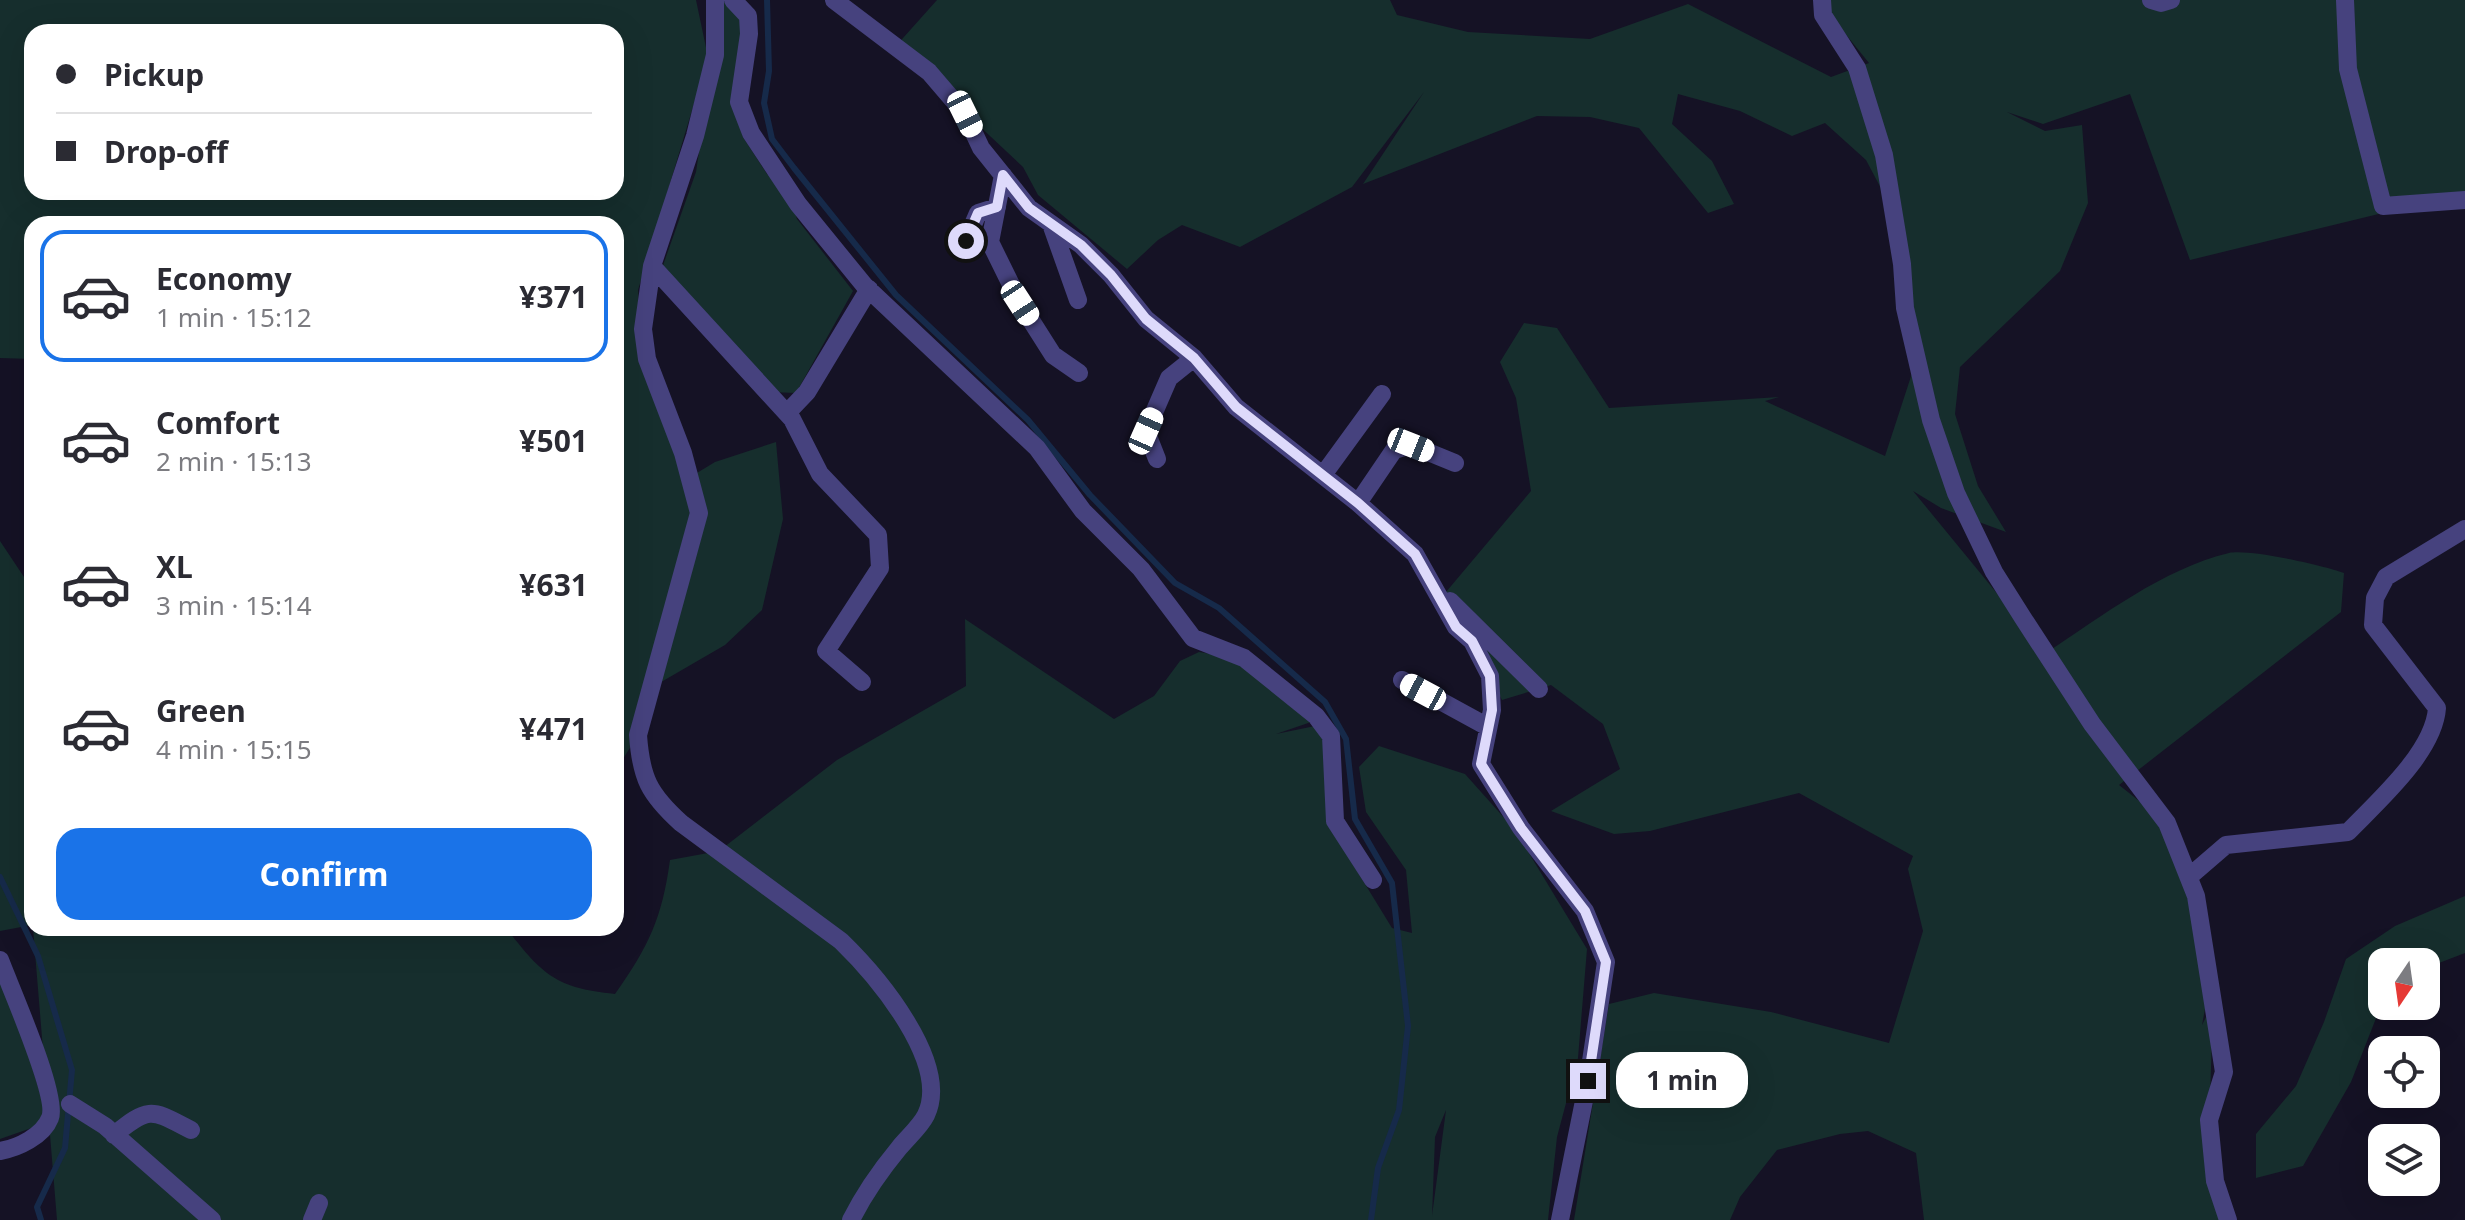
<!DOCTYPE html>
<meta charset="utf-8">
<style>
body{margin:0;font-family:"Noto Sans",sans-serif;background:#f7f7f7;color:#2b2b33;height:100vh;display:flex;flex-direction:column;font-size:30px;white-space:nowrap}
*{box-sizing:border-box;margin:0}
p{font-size:26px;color:#7c7c81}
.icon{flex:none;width:44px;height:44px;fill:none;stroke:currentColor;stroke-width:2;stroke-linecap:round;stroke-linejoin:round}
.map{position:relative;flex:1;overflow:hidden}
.side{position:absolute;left:24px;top:216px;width:600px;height:720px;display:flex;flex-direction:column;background:#fff;border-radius:24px;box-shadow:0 8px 32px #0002}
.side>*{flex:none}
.banner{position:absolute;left:24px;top:24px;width:600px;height:176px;border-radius:24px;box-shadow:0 8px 32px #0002;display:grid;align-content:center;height:176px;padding:0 32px;background:#fff}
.needle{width:52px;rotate:193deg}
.buttons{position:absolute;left:2368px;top:948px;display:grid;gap:16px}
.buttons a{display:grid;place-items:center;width:72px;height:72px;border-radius:16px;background:#fff;box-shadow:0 8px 32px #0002;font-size:40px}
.end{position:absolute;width:36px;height:36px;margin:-18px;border:10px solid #dedafb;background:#111;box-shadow:0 0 0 4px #111}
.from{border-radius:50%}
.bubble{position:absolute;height:56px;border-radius:24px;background:#fff;box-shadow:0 8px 32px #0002;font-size:26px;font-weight:700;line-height:56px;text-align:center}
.car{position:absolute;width:24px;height:48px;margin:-24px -12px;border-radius:10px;box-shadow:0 0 6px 2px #0007;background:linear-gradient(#fff 24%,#345 0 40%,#fff 0 76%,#345 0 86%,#fff 0)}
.banner b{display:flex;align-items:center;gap:28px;height:76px;font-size:30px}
.banner b+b{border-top:2px solid #e1e1e2}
.banner i{width:20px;height:20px;background:#2b2b33}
ul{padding:14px 0 0;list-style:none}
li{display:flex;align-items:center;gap:24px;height:132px;margin:0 16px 12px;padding:0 16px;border:4px solid transparent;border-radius:24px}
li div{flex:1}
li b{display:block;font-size:30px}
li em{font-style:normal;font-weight:700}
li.on{border-color:#1a73e8}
li>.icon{width:72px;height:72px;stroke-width:1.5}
.primary-button{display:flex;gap:16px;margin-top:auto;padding:16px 32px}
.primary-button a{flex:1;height:92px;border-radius:24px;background:#1a73e8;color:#fff;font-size:32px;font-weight:700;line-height:92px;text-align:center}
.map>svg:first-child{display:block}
.green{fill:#162e2d;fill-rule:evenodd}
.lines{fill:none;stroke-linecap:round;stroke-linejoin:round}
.stream{stroke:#162a4a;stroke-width:6}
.street{stroke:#46427e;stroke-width:18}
.route{stroke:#dedafb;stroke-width:10}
</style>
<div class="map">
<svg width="2465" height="1220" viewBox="0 0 2465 1220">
<rect width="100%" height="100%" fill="#151225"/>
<path class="green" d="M0 0H696L708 57 638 290 645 378 687 479 715 462 776 442 783 519 762 610 725 645 656 685 638 735 616 770V224H32V359L0 358ZM32 32H616V192H32Z
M722 0H728L749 34 733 104 743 137 767 174 787 188 797 219 853 291 796 393 771 392 661 271 696 172Z
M937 0H1390L1397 15 1468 32 1590 39 1688 4 1831 77 1869 63 1818 0H2465V193L2190 260 2130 94 2043 124 2007 112 2045 131 2082 125 2088 203 2060 271 1960 367 1955 414 1978 486 2006 532 1941 508 1913 491 2046 653C2102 616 2163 569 2229 553 2250 549 2322 565 2344 573L2341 612 2119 785 2167 823 2196 896 2209 988 2202 1025 2213 1003 2209 1134 2221 1220H1924L1916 1153 1868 1131 1840 1134 1777 1150 1740 1197 1730 1220H1574L1609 1004 1654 993 1771 1012 1889 1043 1923 931 1908 869 1913 856 1799 793 1650 831 1614 834 1551 811 1620 769 1603 724 1551 685 1502 700 1446 592 1531 491 1516 398 1500 362 1524 323 1557 328 1609 408 1779 397 1765 401 1885 456 1917 358 1893 211 1866 160 1825 123 1792 136 1740 111 1678 94 1672 124 1712 161 1734 204 1708 213 1639 128 1590 117 1537 116 1363 184 1424 92 1352 187 1240 247 1182 225 1158 240 1127 269 1038 195 1023 167 895 47Z
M0 541 32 589V925L0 931Z
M965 619 1114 719 1154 696 1180 661 1199 652 1236 658 1314 721 1276 734 1320 725 1328 749 1327 822 1392 928 1412 933 1406 870 1366 812 1359 767 1379 746 1465 774 1515 830 1587 949 1578 1058 1557 1137 1548 1220H57L33 928H506C542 974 555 988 615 994 649 946 662 918 670 860L719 851 837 760 966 686ZM1446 1110 1432 1216V1217L1435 1137Z
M2465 896V953L2426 968V962H2382V1003L2351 1082 2303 1166 2256 1178V1134L2296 1086 2324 1022 2346 959 2395 926Z
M0 960 45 1110 40 1125 0 1139Z"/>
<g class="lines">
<path class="stream" d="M767 0 769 71 764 103 772 139 794 168 896 295 1028 420 1090 495 1175 583 1219 608 1325 702 1346 739 1355 819 1392 883 1408 1026 1399 1110 1378 1168 1371 1220
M0 877 38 956 72 1070 65 1148 37 1207 41 1220"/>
<path class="street" d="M715 0V55L695 136 652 266 643 329 647 359 683 453 699 513 638 735C641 778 649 794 681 823L841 941C877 976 951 1063 926 1115 920 1127 907 1138 899 1148 880 1171 864 1194 851 1220
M733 0 748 16 749 34 739 102 751 133 798 204 864 285 1037 448 1083 511 1141 569 1193 638 1244 658 1316 716 1331 736 1335 821 1373 880
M834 0 929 72 965 114 981 148 1029 208 1081 245 1111 275 1146 319 1194 358 1236 407 1358 503 1415 554 1456 627 1472 641 1490 676 1492 710 1481 764 1521 828 1585 911 1606 962 1588 1081 1560 1220
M1822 0 1823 15 1857 68 1884 155 1902 264 1905 308 1931 420 1956 493 1994 572 2023 618 2092 724 2167 823 2196 896 2224 1072 2209 1120 2215 1181 2228 1220
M2151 0 2161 3 2171 0
M2345 0 2348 69 2383 206 2465 200
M1003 175 990 242 1020 303 1053 355 1079 373
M1051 224 1078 300
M966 241 978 213 997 207
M652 266 792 419 820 474 878 535 880 568 826 651 862 682
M787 413 807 392 869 289
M1157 459 1146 431 1169 378 1194 358
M1323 475 1382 394
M1358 503 1394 450 1411 445 1455 463
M1450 601 1539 689
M1402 680 1488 727
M2190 876 2226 845 2348 832C2378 801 2434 752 2437 708L2373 625 2375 598 2386 577 2465 529
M0 960C10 987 59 1097 50 1118 43 1136 18 1148 0 1151
M70 1104 105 1126 212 1220
M114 1135C150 1105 152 1110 191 1130
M312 1220 319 1203"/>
</g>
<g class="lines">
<path class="route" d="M966 241 978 213 997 207 1003 175 1029 208 1081 245 1111 275 1146 319 1194 358 1236 407 1358 503 1415 554 1456 627 1472 641 1490 676 1492 710 1481 764 1521 828 1585 911 1606 962 1588 1081"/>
</g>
</svg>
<div class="buttons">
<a><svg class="needle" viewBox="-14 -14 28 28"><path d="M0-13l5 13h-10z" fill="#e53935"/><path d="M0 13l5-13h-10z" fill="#7c7c81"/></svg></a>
<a><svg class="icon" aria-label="locate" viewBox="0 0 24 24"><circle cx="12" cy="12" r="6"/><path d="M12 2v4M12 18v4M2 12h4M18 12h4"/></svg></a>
<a><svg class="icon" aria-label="layers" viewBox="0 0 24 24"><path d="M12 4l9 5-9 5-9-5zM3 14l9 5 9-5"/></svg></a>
</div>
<i class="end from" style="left:966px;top:241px"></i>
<i class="end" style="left:1588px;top:1081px"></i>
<div class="bubble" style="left:1616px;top:1052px;width:132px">1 min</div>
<i class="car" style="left:965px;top:114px;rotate:154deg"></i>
<i class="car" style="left:1020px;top:303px;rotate:147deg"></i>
<i class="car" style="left:1146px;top:431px;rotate:24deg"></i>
<i class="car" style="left:1411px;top:445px;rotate:112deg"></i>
<i class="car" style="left:1423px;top:692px;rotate:298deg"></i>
<div class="banner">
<b><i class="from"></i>Pickup</b>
<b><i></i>Drop-off</b>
</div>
<section class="side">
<ul>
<li class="on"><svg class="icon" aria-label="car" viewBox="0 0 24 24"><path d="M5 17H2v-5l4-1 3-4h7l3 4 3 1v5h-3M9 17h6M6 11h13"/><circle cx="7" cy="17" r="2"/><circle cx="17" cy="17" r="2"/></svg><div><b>Economy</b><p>1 min · 15:12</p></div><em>¥371</em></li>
<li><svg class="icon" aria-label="car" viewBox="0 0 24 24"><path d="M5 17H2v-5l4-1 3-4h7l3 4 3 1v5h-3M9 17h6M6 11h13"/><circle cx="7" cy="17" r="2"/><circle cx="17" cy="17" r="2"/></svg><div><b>Comfort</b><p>2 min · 15:13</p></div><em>¥501</em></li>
<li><svg class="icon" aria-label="car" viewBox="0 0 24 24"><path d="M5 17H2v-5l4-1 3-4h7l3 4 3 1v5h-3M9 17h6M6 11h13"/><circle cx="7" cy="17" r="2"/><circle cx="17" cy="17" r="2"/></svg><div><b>XL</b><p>3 min · 15:14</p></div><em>¥631</em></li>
<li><svg class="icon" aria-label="car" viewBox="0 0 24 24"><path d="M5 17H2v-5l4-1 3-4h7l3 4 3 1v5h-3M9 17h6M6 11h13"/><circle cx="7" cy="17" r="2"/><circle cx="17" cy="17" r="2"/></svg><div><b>Green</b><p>4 min · 15:15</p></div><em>¥471</em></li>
</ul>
<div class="primary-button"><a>Confirm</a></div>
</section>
</div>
